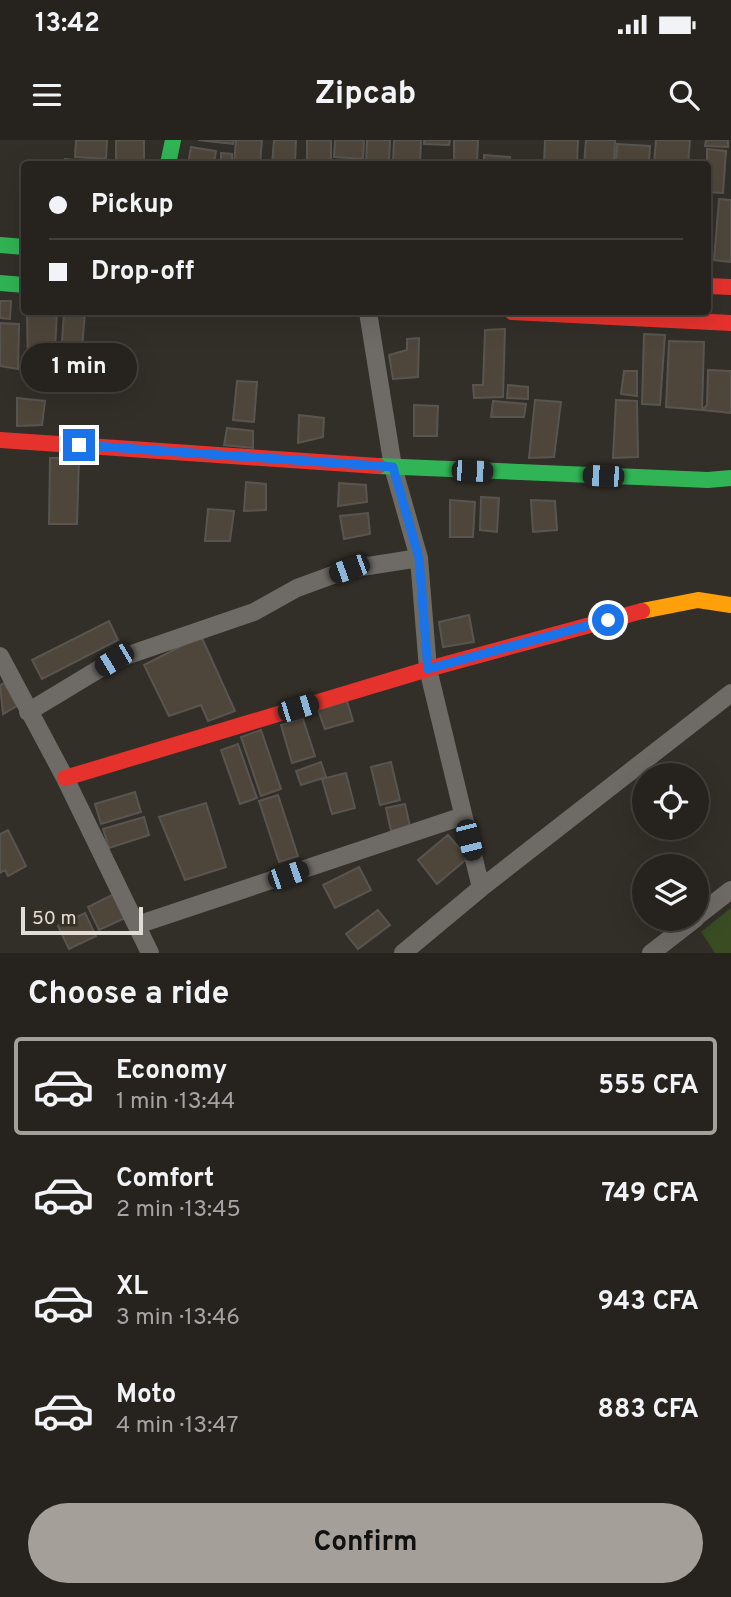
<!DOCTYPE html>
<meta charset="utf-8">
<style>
body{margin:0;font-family:Overpass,sans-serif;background:#322f2b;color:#f1f3f6;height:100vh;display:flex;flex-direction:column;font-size:26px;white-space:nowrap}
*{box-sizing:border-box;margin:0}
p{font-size:23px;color:#a4a4a4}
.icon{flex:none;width:38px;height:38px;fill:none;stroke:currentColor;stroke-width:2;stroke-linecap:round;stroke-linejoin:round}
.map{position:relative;height:813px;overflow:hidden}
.details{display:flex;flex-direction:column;background:#26221e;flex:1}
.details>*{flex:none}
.banner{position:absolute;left:21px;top:21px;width:690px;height:154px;border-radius:7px;box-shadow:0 7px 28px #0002,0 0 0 2px #423f3c;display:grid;align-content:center;height:154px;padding:0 28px;background:#26221e}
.tools{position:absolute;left:632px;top:623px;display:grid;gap:14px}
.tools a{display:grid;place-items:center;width:77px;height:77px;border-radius:50%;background:#26221e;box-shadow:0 7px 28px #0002,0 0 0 2px #423f3c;font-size:35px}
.scale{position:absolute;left:21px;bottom:18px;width:122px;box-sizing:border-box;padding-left:7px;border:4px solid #e1ddd6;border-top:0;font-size:19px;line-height:24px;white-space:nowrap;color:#e1ddd6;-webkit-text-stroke:5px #352f25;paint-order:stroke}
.end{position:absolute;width:32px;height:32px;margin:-16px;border:9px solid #1a73e8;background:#fff;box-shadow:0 0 0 4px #fff}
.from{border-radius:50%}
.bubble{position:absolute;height:49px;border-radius:24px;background:#26221e;box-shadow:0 7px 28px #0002,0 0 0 2px #423f3c;font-size:23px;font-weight:700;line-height:49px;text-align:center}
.car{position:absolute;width:21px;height:42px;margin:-21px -10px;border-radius:9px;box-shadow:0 0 5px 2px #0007;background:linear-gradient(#222 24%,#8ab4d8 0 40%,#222 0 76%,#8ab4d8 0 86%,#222 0)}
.banner b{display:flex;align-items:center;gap:24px;height:66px;font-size:26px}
.banner b+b{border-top:2px solid #423f3c}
.banner i{width:18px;height:18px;background:#f1f3f6}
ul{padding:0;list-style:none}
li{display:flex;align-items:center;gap:21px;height:98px;margin:0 14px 10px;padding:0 14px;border:4px solid transparent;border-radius:7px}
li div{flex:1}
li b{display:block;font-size:26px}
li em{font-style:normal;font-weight:700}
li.selected{border-color:#a4a099}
li>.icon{width:63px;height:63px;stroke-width:1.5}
h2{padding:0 28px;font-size:32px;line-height:84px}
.action{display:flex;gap:14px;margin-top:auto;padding:14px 28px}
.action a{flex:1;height:80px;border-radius:42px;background:#a4a099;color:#111;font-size:28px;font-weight:700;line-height:80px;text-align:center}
.status{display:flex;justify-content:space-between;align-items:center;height:49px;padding:0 35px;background:#26221e;direction:ltr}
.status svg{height:19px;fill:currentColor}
header{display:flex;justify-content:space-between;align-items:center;height:91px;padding:0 28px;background:#26221e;font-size:32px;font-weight:700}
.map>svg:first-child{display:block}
.green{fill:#394c22}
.building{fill:#4e463a;stroke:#585551;stroke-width:2}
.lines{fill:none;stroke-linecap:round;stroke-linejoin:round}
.street{stroke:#6e6b67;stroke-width:18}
.fast{stroke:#30b455;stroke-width:16}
.slow{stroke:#ff9f0a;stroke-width:16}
.jam{stroke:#e5322d;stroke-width:16}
.route{stroke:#1a73e8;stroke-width:9}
</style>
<div class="status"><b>13:42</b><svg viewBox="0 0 49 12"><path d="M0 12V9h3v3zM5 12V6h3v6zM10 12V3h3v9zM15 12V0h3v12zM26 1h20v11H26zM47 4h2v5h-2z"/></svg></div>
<header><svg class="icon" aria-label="menu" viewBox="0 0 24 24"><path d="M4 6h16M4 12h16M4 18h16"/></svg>Zipcab<svg class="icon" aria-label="search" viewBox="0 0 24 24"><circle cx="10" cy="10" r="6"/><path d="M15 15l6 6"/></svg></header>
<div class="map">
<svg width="731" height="813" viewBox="0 0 731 813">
<rect width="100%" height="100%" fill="#322e28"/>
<path class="green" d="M731 768V813H715L701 792Z"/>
<path class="building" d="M76 0H107L106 19 75 17Z
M116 0H144V22H116Z
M198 0H234L233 4Z
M236 0H262L260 24H234Z
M274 0H296L295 24H272Z
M307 0H331V24H307Z
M335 0H364L363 19 334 17Z
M367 0H390L389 24H366Z
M394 0H421L420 24H393Z
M424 0H450L449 5 424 4Z
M454 0H478L477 24H454Z
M545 0H578L577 24H544Z
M586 0H615L614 24H584Z
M656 0H690L688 24H654Z
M706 0H728V7L705 6Z
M617 4 650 6 649 24H616Z
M191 7 216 11 214 24H188Z
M707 9 726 11 723 53 707 52Z
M221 13 232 14V24H221Z
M484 15 510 17 509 24H484Z
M65 19 93 22V24H64Z
M707 58 711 59 708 120H707Z
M719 59 731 60V122L714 120Z
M0 161H11L10 179 0 178Z
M27 172H57L54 229 28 227Z
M64 172H85L80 233 60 231Z
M0 183 19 184 18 229 0 226Z
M505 189 503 257 474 258 473 245H483L485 190Z
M644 194 665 195 660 265 642 264Z
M419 198 418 237 393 239 389 215 407 210V199Z
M669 201 704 202 702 270 666 267Z
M708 230 731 231V273L702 270 707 265Z
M624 231H637V256L621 254Z
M237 241 257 242 254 282 233 280Z
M508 245 528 247V259L507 258Z
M17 258 45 261 42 285 17 286Z
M535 260 561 262 554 317 529 318Z
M616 260 637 261 638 317 613 318Z
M493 261 526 264 524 277H491Z
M414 265 438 266 437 296H414Z
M299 275 324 278 323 297 298 303Z
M227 288 253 291V308L224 305Z
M50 318H79L77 384H49Z
M246 342 266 344V370L244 371Z
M339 343 366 345 367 362 338 366Z
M481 357 499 358 497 392 480 390Z
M450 360 475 362 473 397H450Z
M531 360 555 361 557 390 533 392Z
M208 369 234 371 230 401H205Z
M368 373 370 394 344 399 340 376Z
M469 475 474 502 443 507 439 482Z
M109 481 118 500 42 539 32 520Z
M201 496 235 571 208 581 201 565 169 576 144 525Z
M4 543 17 566 3 574 0 545Z
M347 561 353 581 325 589 318 570Z
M303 579 315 616 292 623 281 585Z
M261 590 281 649 261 656 241 597Z
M238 604 257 658 240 664 221 610Z
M321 622 326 637 301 645 296 631Z
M391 622 400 660 380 665 371 627Z
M346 633 355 668 332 674 322 639Z
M135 652 141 672 101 684 95 664Z
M278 655 298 716 279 722 259 661Z
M206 663 226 727 185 740 159 677Z
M405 664 410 687 391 691 386 668Z
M144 677 149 695 109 708 103 689Z
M8 690 26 726 8 736 5 730 0 733V694Z
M448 695 468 718 437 744 418 720Z
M359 727 371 750 335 768 323 745Z
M114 754 125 778 99 790 88 767Z
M378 770 390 785 358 809 346 794Z
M85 773 96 796 69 809 58 786Z"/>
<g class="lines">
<path class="street" d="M368 172 393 327 419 418 428 529 481 748
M0 516 65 638 150 813
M28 572 114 520 254 472 297 448 349 429 419 418
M696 777 731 750
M137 785 463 676
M403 813 481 748 731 553
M651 813 695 779"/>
<path class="fast" d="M168 24 173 0
M0 105 24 107
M0 143 24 145
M378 326 708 340 731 338"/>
<path class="slow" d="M642 471 698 460 731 465"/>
<path class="jam" d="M707 146 731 147
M512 172 731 183
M0 300 378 326
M65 638 428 529 642 471"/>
</g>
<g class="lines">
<path class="route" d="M79 305 393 327 419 418 428 529 608 480"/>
</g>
</svg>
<div class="tools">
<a><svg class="icon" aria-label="locate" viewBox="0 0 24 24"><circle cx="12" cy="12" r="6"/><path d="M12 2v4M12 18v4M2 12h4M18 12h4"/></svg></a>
<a><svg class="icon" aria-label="layers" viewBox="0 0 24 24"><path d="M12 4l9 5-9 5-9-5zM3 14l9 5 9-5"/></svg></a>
</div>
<div class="scale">50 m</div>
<i class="end from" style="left:608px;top:480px"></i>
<i class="end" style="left:79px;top:305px"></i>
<div class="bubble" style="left:21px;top:203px;width:116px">1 min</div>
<i class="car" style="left:472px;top:331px;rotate:92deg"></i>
<i class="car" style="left:603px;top:336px;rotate:272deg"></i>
<i class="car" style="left:349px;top:429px;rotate:250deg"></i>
<i class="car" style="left:114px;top:520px;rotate:239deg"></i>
<i class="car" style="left:298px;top:568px;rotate:73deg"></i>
<i class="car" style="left:469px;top:700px;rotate:166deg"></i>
<i class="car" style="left:288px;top:735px;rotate:71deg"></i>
<div class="banner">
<b><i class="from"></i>Pickup</b>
<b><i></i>Drop-off</b>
</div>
</div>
<section class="details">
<h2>Choose a ride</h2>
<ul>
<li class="selected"><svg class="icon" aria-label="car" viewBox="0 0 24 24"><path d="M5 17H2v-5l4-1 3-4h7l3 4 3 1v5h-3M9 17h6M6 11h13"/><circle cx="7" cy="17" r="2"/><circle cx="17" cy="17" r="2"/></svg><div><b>Economy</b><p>1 min · 13:44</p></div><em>555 CFA</em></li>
<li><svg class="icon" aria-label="car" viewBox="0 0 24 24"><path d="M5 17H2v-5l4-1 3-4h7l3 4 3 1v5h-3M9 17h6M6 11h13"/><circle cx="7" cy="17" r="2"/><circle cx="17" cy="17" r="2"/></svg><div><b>Comfort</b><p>2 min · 13:45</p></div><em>749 CFA</em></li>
<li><svg class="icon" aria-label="car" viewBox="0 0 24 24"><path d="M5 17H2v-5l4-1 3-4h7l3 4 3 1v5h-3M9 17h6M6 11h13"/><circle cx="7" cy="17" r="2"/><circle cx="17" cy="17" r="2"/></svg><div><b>XL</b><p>3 min · 13:46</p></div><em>943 CFA</em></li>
<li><svg class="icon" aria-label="car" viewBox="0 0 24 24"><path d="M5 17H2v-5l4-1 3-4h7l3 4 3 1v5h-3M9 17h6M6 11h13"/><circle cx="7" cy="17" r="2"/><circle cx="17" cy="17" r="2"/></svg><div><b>Moto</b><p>4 min · 13:47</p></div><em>883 CFA</em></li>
</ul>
<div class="action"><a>Confirm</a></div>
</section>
